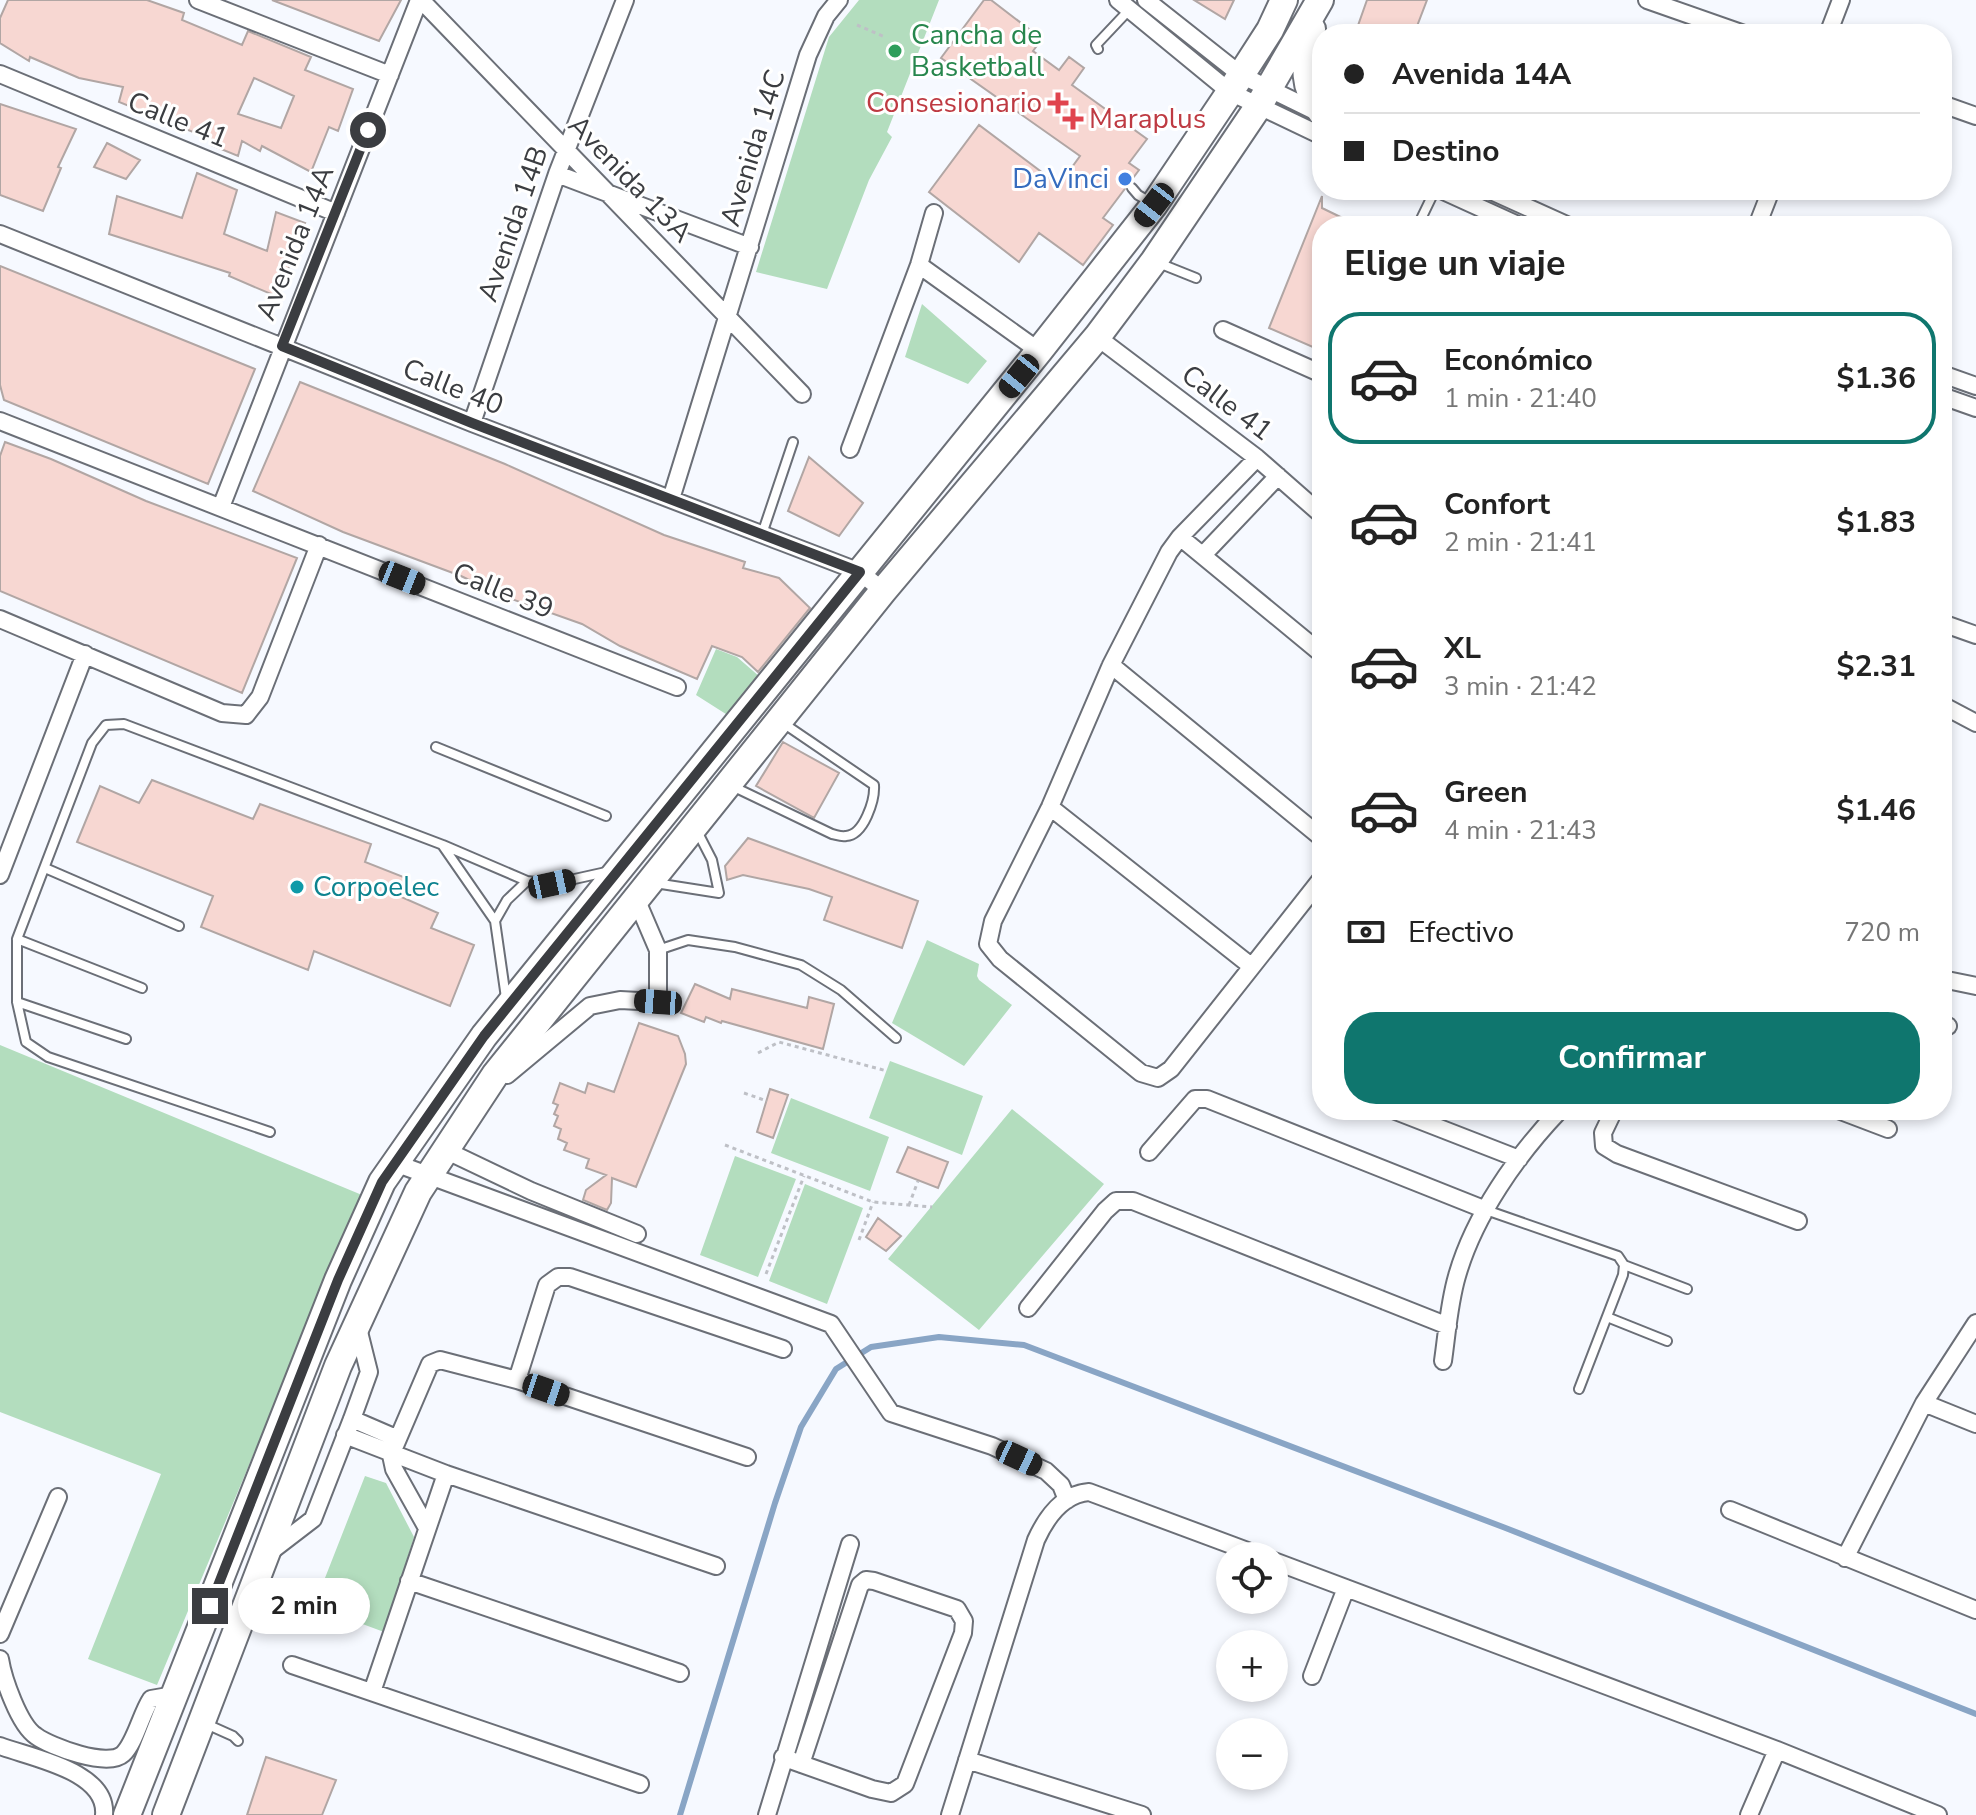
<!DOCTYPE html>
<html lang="es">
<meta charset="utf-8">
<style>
body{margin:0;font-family:"Nunito Sans",sans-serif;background:#f2f2f2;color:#222;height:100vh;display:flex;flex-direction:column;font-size:30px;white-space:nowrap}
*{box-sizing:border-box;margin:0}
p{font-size:26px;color:#767676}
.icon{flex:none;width:44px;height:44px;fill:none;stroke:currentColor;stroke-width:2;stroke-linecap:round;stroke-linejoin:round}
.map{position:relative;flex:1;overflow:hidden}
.sheet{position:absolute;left:1312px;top:216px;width:640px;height:904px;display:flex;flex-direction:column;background:#fff;border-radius:32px;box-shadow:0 4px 12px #0003}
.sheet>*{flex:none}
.banner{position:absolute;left:1312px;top:24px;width:640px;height:176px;border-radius:32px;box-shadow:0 4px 12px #0003;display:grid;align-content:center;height:176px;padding:0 32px;background:#fff}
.fabs{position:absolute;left:1216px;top:1542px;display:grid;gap:16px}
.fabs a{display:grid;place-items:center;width:72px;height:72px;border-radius:50%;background:#fff;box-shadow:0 4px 12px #0003;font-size:40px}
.end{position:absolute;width:36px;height:36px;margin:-18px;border:10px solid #3b3d41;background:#fff;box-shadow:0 0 0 4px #fff}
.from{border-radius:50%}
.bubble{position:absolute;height:56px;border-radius:28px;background:#fff;box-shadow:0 4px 12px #0003;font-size:26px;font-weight:700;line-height:56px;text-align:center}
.car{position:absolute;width:24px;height:48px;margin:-24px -12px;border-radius:10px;box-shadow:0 0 6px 2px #0007;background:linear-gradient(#222 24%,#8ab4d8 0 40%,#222 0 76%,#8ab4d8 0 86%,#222 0)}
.banner b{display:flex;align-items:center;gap:28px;height:76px;font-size:30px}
.banner b+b{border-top:2px solid #e0e0e0}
.banner i{width:20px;height:20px;background:#222}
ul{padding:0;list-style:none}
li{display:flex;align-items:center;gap:24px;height:132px;margin:0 16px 12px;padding:0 16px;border:4px solid transparent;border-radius:32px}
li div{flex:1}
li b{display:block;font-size:30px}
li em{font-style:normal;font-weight:700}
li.on{border-color:#0f766e}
li>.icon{width:72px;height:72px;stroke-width:1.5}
h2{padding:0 32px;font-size:36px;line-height:96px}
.pay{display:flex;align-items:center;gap:20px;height:88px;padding:0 32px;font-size:30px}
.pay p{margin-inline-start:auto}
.primary-button{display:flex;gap:16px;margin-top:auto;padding:16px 32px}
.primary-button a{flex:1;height:92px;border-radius:32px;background:#0f766e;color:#fff;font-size:32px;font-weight:700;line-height:92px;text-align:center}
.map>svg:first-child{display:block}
.green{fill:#b3ddbe}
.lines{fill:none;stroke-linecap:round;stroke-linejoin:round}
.stream{stroke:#89a5c5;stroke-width:6}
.building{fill:#f7d7d2;stroke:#b1a6a4;stroke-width:2;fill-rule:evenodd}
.lane-casing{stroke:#6b6f77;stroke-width:12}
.street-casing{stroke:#6b6f77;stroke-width:20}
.primary-casing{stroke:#6b6f77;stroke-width:30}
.path{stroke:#bec0c6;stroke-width:3;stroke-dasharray:4 4;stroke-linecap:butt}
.lane{stroke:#fff;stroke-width:8}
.street{stroke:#fff;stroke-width:16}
.primary{stroke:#fff;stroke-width:26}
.route{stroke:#3b3d41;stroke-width:10}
.leisure-dot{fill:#2e9e5b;stroke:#fff;stroke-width:3}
.health-dot{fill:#e0444e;stroke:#fff;stroke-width:3}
.shop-dot{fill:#3f7fe0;stroke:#fff;stroke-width:3}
.culture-dot{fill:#0f9aa8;stroke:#fff;stroke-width:3}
.labels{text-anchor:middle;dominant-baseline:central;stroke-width:6;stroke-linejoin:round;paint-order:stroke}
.leisure-label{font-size:28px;fill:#27864d;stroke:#fff;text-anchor:start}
.health-label{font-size:28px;fill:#be3a42;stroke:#fff;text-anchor:end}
.street-label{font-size:28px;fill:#3b3d41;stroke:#fff}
.shop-label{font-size:28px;fill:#366cbe;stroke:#fff;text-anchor:end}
.culture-label{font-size:28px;fill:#0d838f;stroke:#fff;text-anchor:start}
</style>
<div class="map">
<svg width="1976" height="1815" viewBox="0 0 1976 1815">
<rect width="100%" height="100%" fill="#f6f9ff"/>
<path class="green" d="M859 0H939L887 132 892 137 869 180 827 289 756 272 829 37Z
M922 304 987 361 968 384 905 357Z
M716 649 737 657 760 677 729 716 696 695Z
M927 940 979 964 977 976 979 980 1012 1005 964 1066 892 1023Z
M0 1045 362 1195 157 1685 88 1659 161 1474 0 1412Z
M890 1061 983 1096 962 1155 869 1118Z
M791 1098 889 1137 870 1191 771 1153Z
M1012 1109 1104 1184 979 1330 888 1259Z
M735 1156 796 1179 758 1277 700 1255Z
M805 1184 863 1208 827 1304 769 1281Z
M365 1476 386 1483 414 1537 384 1632 314 1606Z"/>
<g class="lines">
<path class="stream" d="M680 1815 775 1503 801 1427 836 1369 871 1347 939 1337 1024 1345 1503 1527 1976 1714"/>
</g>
<path class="building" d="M8 0H147L184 13 182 20 242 45 248 31 311 57 305 70 353 89 338 131 329 127 311 172 262 146 260 151 242 141 238 156 211 145 213 140 119 102 123 87 79 78 30 57 29 61 0 43V18ZM254 78 294 96 281 128 238 114Z
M272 0H401L379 41Z
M984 0H991L1042 39 1033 51 1059 70 1069 57 1084 68 1072 85 1147 139 1129 163 1139 170 1103 218 1113 225 1083 265 1039 233 1019 262 929 192 979 125 1059 185 1080 156 941 58Z
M1194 0H1234L1225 19Z
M1367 0H1427L1414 34H1355Z
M0 104 76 129 58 167 61 168 43 211 0 195Z
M107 143 140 160 126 179 94 167Z
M197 173 237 190 224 234 267 251 276 212 305 223 284 258 291 261 278 297 229 276 230 273 109 234 117 196 182 218Z
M1322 196V208L1359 226H1322V351L1269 328Z
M0 266 255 369 208 484 4 400 0 385Z
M300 382 505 464 664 535 745 562 743 568 779 578 810 608 758 672 742 657 712 646 697 679 620 646 582 624 503 596 461 576 343 532 253 491Z
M5 442 51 459 146 501 297 558 242 693 0 591V456Z
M809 457 863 503 839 536 788 511Z
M783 742 839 773 814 818 756 786Z
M152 780 253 819 260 804 371 844 365 862 406 878 399 896 438 913 431 928 474 945 450 1006 314 951 308 970 201 927 213 896 77 842 100 786 139 803Z
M748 838 918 901 902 948 824 920 832 897 809 889 743 875 727 880 725 866Z
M695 984 730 999 732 989 807 1008 809 997 834 1004 823 1049 722 1021 721 1023 706 1017 704 1022 681 1013Z
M639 1023 678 1036 685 1054 686 1064 636 1187 612 1178 611 1203 607 1210 583 1200 586 1190 606 1175 586 1168 589 1159 564 1150 567 1143 558 1139 561 1129 554 1126 558 1116 554 1114 558 1105 553 1103 560 1083 585 1093 588 1083 614 1092Z
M770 1089 788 1095 773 1138 757 1132Z
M908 1147 948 1162 938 1188 897 1172Z
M878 1218 901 1236 886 1251 866 1237Z
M266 1757 336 1780 322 1815H247Z"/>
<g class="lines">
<g class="lane-casing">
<path id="lane" d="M1098 49 1096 45 1129 10
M1132 188 1138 195 1150 202
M1420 221 1435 190
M1156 262 1196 278
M762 534 793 442
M436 747 606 816
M732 786 832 834C837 835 841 837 846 836 864 835 875 800 874 785L783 723
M443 846 495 921
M45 868 179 926
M655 883 719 893 712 860 696 829
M17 939 142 988
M658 950 688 940 735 947 801 965 841 990 896 1038
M506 998 495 921 507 900 527 881 552 884 606 872
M17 1002 126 1039
M270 1132 48 1057 26 1042 17 1002V939L92 743 106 725 124 724 443 845 527 881
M1486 1210 1618 1256 1624 1265 1623 1275 1579 1389
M1624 1265 1687 1289
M1607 1317 1667 1341
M204 1723 233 1736 238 1741"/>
</g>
<g class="street-casing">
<path id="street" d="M198 0 390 75
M421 0 802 394
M1118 0 1230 92 1322 136
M1146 0 1241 75 1321 114
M1647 0 1744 34
M1828 34 1841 0
M0 74 336 213
M1942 104 1976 116
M557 174 750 247
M1441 190 1520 226
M1489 190 1569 226
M1757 226 1771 190
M0 234 472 423 860 572 883 591
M919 265 1039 351
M1223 330 1322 374
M1097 337 1257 458 1322 515
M1942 374 1976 386
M1942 396 1976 408
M0 421 677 687
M472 423 557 174 625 0
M850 449 919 265 934 213
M1257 458 1180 537 1169 552 1111 665 1050 807 993 921 988 944 1000 959 1141 1073 1158 1078 1171 1069 1322 878
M671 499 808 55 826 16 839 0
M221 507 419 0
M1180 537 1322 654
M1203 555 1278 476
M0 619 222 713 246 715 260 697 319 545
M1942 623 1976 635
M1111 665 1322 838
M1942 705 1976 723
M1050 807 1251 966
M0 875 85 654
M1942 979 1976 986
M1942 1024 1948 1026
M507 1075 590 1006 620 1000 658 1002V950L637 901
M1393 1110 1519 1159
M1614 1110 1603 1133 1604 1146 1617 1154 1798 1221
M1838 1110 1888 1129
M445 1150 531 1191 637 1234
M1149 1152 1195 1099H1207L1486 1210
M395 1163 831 1324 891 1413 992 1446 1046 1471 1061 1485 1067 1500
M1028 1308 1105 1211 1116 1201H1133L1448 1326
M1443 1361C1447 1333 1449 1303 1457 1276 1474 1216 1517 1155 1560 1110
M517 1380 547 1285 558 1277H570L783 1349
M1924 1403 1976 1424
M352 1419 396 1438
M345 1435 446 1474 716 1566
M1730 1510 1976 1610
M427 1528 394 1469 391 1455 430 1364 440 1360 517 1380 747 1457
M270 1552 313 1519 352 1419 369 1372 357 1324
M1845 1558 1924 1403 1976 1323
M1274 1561 1777 1750 1938 1815
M409 1581 680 1673
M0 1634 58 1497
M0 1659C3 1678 19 1725 36 1736 51 1747 108 1768 123 1754 135 1743 141 1714 151 1699L174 1695
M292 1665 640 1784
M1312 1676 1346 1588
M372 1692 446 1474
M0 1746C32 1758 108 1771 104 1815
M783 1757 793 1761 872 1789 891 1793 905 1784 963 1633 964 1621 957 1609 874 1581 866 1580 860 1585 801 1764
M967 1760 1142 1815
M767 1815 850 1544
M950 1815 1036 1540C1046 1518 1063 1494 1089 1492L1261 1556
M1749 1815 1777 1750"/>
</g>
<g class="primary-casing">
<path id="primary" d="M1312 29C1306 63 1300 83 1322 113
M127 1815 338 1280 382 1182 484 1036 1039 351 1154 205 1230 92 1270 30 1284 0
M166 1815 338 1366 418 1192 495 1075 883 591 1097 337 1154 261 1258 107 1320 0"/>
</g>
<path class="path" d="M857 25 885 37
M758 1053 779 1042 887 1071
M744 1093 767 1101
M725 1145 873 1202 932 1207
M909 1205 918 1181
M859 1240 873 1202
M766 1274 804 1176"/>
<use href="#lane" class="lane"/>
<use href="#street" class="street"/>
<use href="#primary" class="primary"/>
</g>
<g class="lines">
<path class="route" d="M210 1606 338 1280 382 1182 484 1036 860 572 472 423 282 346 368 130"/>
</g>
<circle class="leisure-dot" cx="895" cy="51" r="8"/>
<g class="health-dot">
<path d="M1054 91h8v8h8v8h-8v8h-8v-8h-8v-8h8z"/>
<path d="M1069 107h8v8h8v8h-8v8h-8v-8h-8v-8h8z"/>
</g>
<circle class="shop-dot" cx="1125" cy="179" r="8"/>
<circle class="culture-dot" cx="297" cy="887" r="8"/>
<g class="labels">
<g class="leisure-label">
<text x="911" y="35">Cancha de<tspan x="911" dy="32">Basketball</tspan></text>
</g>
<g class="health-label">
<text x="1042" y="103">Consesionario</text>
<text x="1089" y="119" text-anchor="start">Maraplus</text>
</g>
<g class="street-label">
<text transform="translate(178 120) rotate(22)">Calle 41</text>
<text transform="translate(753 148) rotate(-73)">Avenida 14C</text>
<text transform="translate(630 179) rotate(46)">Avenida 13A</text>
<text transform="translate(513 224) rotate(-71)">Avenida 14B</text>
<text transform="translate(295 243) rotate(-68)">Avenida 14A</text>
<text transform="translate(453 387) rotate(22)">Calle 40</text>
<text transform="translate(1227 403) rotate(37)">Calle 41</text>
<text transform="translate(503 591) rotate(22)">Calle 39</text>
</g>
<g class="shop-label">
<text x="1109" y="179">DaVinci</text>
</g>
<g class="culture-label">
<text x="313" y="887">Corpoelec</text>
</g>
</g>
</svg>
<div class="fabs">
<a><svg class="icon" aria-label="locate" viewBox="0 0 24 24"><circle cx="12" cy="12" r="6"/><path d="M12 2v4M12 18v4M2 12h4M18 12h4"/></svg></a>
<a>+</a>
<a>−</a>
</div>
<i class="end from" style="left:368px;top:130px"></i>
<i class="end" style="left:210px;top:1606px"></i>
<div class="bubble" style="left:238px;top:1578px;width:132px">2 min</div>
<i class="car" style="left:1154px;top:205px;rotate:218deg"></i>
<i class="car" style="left:1019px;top:376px;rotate:219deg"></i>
<i class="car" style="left:402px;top:578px;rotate:112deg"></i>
<i class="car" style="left:552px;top:884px;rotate:78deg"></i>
<i class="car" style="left:658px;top:1002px;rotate:274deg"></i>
<i class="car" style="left:546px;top:1390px;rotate:109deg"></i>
<i class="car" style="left:1019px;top:1458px;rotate:115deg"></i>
<div class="banner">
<b><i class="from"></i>Avenida 14A</b>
<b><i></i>Destino</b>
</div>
<section class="sheet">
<h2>Elige un viaje</h2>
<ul>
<li class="on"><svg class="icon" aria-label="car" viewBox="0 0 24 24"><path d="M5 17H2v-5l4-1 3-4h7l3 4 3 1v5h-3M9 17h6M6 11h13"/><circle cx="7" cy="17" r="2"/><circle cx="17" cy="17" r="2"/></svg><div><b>Económico</b><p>1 min · 21:40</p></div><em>$1.36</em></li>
<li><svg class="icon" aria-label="car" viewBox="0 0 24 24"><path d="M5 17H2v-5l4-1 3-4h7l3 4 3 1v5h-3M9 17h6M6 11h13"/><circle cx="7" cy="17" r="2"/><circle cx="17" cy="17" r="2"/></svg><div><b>Confort</b><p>2 min · 21:41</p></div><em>$1.83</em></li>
<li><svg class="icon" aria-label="car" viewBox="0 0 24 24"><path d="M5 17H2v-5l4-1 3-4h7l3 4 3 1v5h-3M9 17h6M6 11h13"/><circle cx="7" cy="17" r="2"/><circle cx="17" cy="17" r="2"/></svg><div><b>XL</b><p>3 min · 21:42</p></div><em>$2.31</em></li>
<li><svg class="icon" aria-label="car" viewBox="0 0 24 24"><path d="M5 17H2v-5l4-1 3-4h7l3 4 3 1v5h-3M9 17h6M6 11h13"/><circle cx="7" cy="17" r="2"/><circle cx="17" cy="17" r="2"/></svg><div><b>Green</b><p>4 min · 21:43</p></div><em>$1.46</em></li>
</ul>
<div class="pay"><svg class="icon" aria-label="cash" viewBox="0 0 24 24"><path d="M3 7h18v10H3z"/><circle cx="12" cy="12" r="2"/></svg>Efectivo<p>720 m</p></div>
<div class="primary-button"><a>Confirmar</a></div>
</section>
</div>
